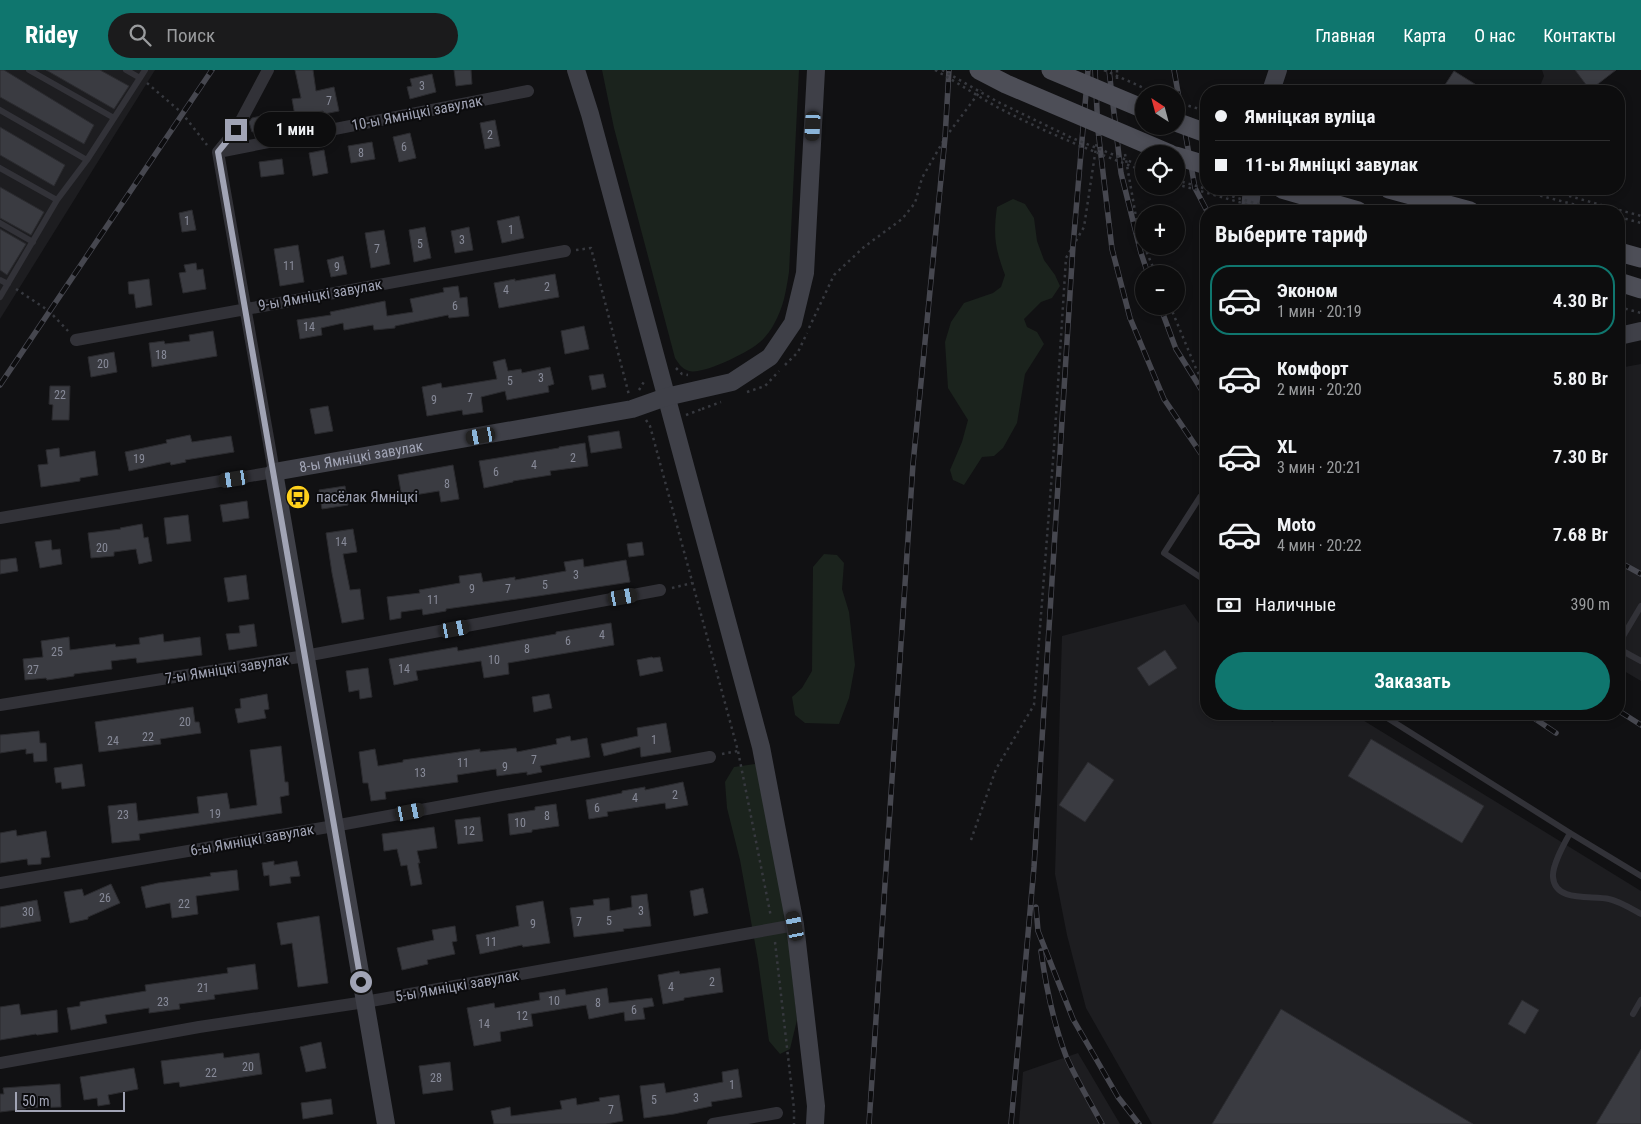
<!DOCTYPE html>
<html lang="ru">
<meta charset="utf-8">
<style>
body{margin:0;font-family:"Roboto Condensed",sans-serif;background:#1b1b1c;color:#f1f3f6;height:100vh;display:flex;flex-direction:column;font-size:19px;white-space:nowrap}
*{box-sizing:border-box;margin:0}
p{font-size:16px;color:#9a9c9e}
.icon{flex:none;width:28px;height:28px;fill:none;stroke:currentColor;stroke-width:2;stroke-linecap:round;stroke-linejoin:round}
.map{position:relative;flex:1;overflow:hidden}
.details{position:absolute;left:1200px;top:135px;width:425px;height:515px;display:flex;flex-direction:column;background:#0d0d0e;border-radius:20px;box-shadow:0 2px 8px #0003,0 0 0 1px #2d2d2e}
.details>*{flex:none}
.hud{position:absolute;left:1200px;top:15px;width:425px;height:110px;border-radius:20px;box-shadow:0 2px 8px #0003,0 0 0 1px #2d2d2e;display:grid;align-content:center;height:110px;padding:0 15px;background:#0d0d0e}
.needle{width:32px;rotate:324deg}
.controls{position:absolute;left:1135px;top:15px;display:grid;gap:10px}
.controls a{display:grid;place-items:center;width:50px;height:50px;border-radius:50%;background:#0d0d0e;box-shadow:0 2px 8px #0003,0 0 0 1px #2d2d2e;font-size:25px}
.scale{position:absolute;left:15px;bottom:12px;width:110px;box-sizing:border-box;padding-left:5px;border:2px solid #a1a4b5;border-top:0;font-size:14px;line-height:18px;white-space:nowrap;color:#a1a4b5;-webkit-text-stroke:4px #0c0c0e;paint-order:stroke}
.end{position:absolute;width:22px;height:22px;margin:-11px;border:6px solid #a1a4b5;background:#111;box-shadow:0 0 0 2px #111}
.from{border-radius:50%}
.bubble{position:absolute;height:35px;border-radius:18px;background:#0d0d0e;box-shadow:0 2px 8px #0003,0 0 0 1px #2d2d2e;font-size:16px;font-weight:600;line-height:35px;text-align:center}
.car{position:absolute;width:15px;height:30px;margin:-15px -8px;border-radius:6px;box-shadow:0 0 4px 1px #0007;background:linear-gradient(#222 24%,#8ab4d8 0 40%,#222 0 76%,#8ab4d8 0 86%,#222 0)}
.hud b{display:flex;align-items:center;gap:18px;height:48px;font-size:19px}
.hud b+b{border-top:1px solid #2d2d2e}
.hud i{width:12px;height:12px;background:#f1f3f6}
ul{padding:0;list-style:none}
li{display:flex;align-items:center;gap:15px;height:70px;margin:0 10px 8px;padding:0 5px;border:2px solid transparent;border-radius:20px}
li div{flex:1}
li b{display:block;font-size:19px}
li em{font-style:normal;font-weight:600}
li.selected{border-color:#0f766e}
li>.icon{width:45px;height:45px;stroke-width:1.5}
h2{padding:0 15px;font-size:22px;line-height:60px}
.pay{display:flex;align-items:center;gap:12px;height:55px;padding:0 15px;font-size:19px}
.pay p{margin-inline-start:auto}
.action{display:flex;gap:10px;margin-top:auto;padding:10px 15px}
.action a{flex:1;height:58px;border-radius:30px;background:#0f766e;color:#fff;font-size:20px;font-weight:600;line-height:58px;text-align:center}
header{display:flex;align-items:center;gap:30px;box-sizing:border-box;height:70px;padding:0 25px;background:#0f766e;color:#fff}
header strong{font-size:24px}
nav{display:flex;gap:28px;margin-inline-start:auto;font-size:18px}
.search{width:350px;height:45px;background:#1b1b1c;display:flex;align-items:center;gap:12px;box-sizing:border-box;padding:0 18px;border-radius:28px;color:#9a9c9e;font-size:19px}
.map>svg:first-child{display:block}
.built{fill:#1d1d20}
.green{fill:#1b231d}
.building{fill:#3a3b41;stroke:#2b2b2f}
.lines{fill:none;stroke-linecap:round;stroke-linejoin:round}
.path{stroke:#37393f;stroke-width:2.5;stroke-dasharray:2.5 4;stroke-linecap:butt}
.lane{stroke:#323238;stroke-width:6}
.street{stroke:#323238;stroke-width:12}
.secondary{stroke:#3f4048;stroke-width:18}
.primary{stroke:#4d4e57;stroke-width:19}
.rail-casing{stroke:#46474f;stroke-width:5.5}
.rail{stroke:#0c0c0e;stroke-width:4;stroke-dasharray:11;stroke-linecap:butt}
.path-bridge{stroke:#37393f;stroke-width:2.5;stroke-dasharray:2.5 4;stroke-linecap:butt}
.primary-bridge{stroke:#4d4e57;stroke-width:19}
.route{stroke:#a1a4b5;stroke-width:6}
.labels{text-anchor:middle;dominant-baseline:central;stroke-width:4;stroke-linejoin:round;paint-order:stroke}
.number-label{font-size:12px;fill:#878a98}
.street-label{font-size:15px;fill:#a1a4b5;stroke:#0c0c0e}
.poi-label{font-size:15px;fill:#a1a4b5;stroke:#0c0c0e;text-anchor:start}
</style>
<header>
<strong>Ridey</strong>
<div class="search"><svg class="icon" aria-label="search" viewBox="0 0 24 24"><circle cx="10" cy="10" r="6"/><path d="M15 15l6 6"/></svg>Поиск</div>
<nav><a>Главная</a><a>Карта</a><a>О нас</a><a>Контакты</a></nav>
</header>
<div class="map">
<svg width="1641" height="1054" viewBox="0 0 1641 1054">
<rect width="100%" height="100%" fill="#111113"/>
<path class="built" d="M0 0H155L0 249Z
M1542 0H1616L1590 20 1586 21H1538L1544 6Z
M1641 294V611L1619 598V298Z
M1185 534 1206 563V644H1266L1272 652 1288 644H1353L1641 821V1054H1152L1086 938 1067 865 1055 804 1062 566Z
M1078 983 1120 1054H1019L1023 1002Z"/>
<path class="green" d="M602 0H799L789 202C786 221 784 236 774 254 771 260 765 268 760 272 749 282 703 305 689 301 682 299 679 294 675 288L614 58Z
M1013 129 1025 134 1034 148 1037 171 1044 190 1055 205 1060 216 1052 228 1041 232 1024 249 1027 257 1037 262 1044 274 1025 304 1017 353 1003 378 994 386 982 387 964 415 953 410 950 400 962 372 968 350 948 318 945 272 951 252 964 233 993 223 1001 217 1005 205C995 178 993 166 997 137Z
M824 484 837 485 844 493 842 519 849 542 855 595 849 628 839 654 805 653 795 645 792 627 802 618 812 601 813 497Z
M755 694 765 706 782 809 797 950 790 979 780 984 769 971 758 890 740 790 727 738 725 712 734 697Z"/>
<path class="building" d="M0 0H4L94 55 84 74 0 27Z
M46 0H100L129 16 114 39Z
M295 0H313L316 21 334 17 339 41 324 44 323 41 295 46 292 29 301 28Z
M454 0H471L472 14 456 16Z
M1575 0H1616L1590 20Z
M1454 1 1486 21H1441Z
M432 4 436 22 410 29 407 17 412 16 410 9Z
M275 43 278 56 252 62 249 52 252 48Z
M495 50 500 76 485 79 480 53Z
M0 57 65 95 54 116 0 85Z
M410 63 416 88 399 92 393 67Z
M372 72 375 89 351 93 348 76Z
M324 80 328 103 313 106 309 83Z
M282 89 284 104 261 107 259 92Z
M0 117 44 142 31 165 0 148Z
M192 140 196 160 182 162 179 143Z
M519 146 524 168 502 173 497 151Z
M425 157 431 188 414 192 409 160Z
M469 157 473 180 455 183 451 161Z
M0 159 26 174 7 205 0 200Z
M384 160 390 194 371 198 365 163Z
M298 175 304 212 280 216 274 179Z
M343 186 347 204 331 207 327 190Z
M196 193 197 200 203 199 206 219 183 223 179 203 186 202 184 195Z
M555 204 559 227 499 238 494 213 515 209V211Z
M149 209 152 235 136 238 134 224H129L128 212Z
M458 216 460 228 467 227 469 246 449 248 448 245 395 256V258L374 260 373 255 344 260 343 253 321 258 322 265 300 269 297 250 331 245 330 242 385 231 387 246 413 242 410 229 444 222 443 218Z
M584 256 589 279 565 284 561 261Z
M213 261 217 286 152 297 149 273 164 271 165 274 190 271 189 265Z
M114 282 117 302 91 307 88 287Z
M505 289 508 301 521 299 522 303 550 297 554 314 548 316 549 322 507 330 505 321 481 327 483 342 463 345 462 340 427 346 422 317 441 313 442 318 497 309 493 292Z
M603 304 606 317 592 320 589 306Z
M50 316H70L69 350H52L53 335 49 334Z
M328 336 333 361 315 364 310 339Z
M619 361 622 378 591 383 588 366Z
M190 365 192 372 231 366 234 382 185 390 186 392 171 395 170 392 129 401 125 382 167 373 166 370Z
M585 373 588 396 550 401 551 405 513 411V412L484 418 479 391 559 378V377Z
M59 378 60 387 95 381 98 405 80 408V411L41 417 38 395 48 394 46 380Z
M453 395 459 429 441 432 439 421 402 427 398 405Z
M345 416 348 435 322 439 319 420Z
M247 431 249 448 223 452 220 435Z
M188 445 191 471 167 474 164 448Z
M142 454 144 468 148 467 152 491 139 494 136 479 114 482V486L91 488 88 463 121 459 120 458Z
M353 459 357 482 343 484 350 520 360 519 364 549 342 553 332 503 326 463Z
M51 470 52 480 60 479 62 494 40 498 35 472Z
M642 472 644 485 629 487 627 474Z
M16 488 18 501 0 504V490Z
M583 489 584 497 626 490 630 512 538 526 446 539V541L423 545 422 539 401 542V548L390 550 387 527 420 523 419 520 460 513 459 506 481 503 483 512 515 507V510L566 501 564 492Z
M246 505 249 529 228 532 224 508Z
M611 553 614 575 508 593 509 604 484 608 481 591 416 601 418 610 394 615 389 589 457 577 458 581 556 564V562Z
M254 554 257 576 229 580 226 564 240 563 239 556Z
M163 564 164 572 200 567 202 585 137 593 136 588 111 591 112 599 74 604V606L47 610 46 608 25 610 23 589 43 587 41 571 69 567 70 580 115 574 116 577 140 574 139 568Z
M1165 580 1177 598 1149 616 1137 598Z
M652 587 653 588 660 587 663 601 640 606 637 590Z
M368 598 372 627 360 629 359 620 349 622 346 601Z
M267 624 269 639 264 640 266 648 238 653 235 639 241 638 240 629Z
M549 624 552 638 534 642 532 627Z
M193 637 195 652H199L201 663 160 669 161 674 99 682 95 652Z
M666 653 671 682 641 687 640 677 604 686 601 674 638 666 637 658Z
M39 661 40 673H46L47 691 34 692 33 683 26 684V679L0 683V665Z
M570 666 571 671 587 668 590 687 540 696 542 702 527 705V702L497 706 496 699 457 705 458 712 385 722 386 729 371 731 368 713H363L359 682 375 679 378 696 403 692V690L480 679V682L516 678 517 682 557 674 556 669Z
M1371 669 1484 736 1462 773 1348 706Z
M281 676 285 712H288L289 725 280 727 282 743 139 764 140 770 112 773 108 736 136 733 138 751 199 743 197 727 227 723 230 739 257 735 250 680Z
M1088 692 1114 710 1085 752 1059 735Z
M82 694 85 716 62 719 61 712 56 713 54 698Z
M683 712 688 735 666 739 665 733 607 742 608 746 589 749 586 730 622 723V721L645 717V720Z
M556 734 559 756 532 760V762L510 765 508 744 535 740V737Z
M480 747 483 771 458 774 455 750Z
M434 757 437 778 417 781 420 793H418L422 814 411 816 407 795 401 796 397 779 384 781 382 764Z
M16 760 17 766 46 761 50 787 41 788V794L28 795 27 789 0 793V763Z
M274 791V795L297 791 300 806 290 807 291 813 270 816 269 805 264 806 262 793Z
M237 800 239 820 196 826 198 844 172 848 170 833 146 838 141 817 158 813 211 806 210 803Z
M111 814 120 833 88 847V849L70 853 64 822 82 819 84 826Z
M703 818 708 843 694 846 690 821Z
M647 824 651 856 623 859 624 861 574 867 570 838 594 835 593 830 609 828 610 841 632 837 631 826Z
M37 830 41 851 0 858V837Z
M543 831 550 873 523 877 522 875 480 884 476 865 519 856 516 836Z
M319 846 328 913 298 917 292 873 281 875 277 853Z
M455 856 457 871 452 872 455 884 427 890 428 894 402 900 397 878 434 870 432 860Z
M255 894 258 919 214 925 215 929 179 934 180 939 149 943V938L105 945 107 953 71 960 67 938 80 936V932L146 921 145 915 228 903 227 898Z
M720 898 723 922 684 928V930L663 934 658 905 679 901 680 904Z
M607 918 609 933 652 928 654 936 643 938 645 949 625 951 624 942 589 949 586 935 531 944 533 956 500 962 501 971 474 976 467 938 494 933 495 938 540 930 539 923 565 919 566 925Z
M1522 930 1539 940 1525 964 1508 954Z
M19 934 21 945 57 940 58 962 37 965 36 964 0 970V937Z
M1281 939 1473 1054H1212Z
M321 972 326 998 306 1002 300 977Z
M1641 979V1054H1596Z
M223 983 224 988 259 983 262 1004 180 1017 179 1012 164 1014 161 991Z
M450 992 453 1020 423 1024 419 996Z
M134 998 138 1019 108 1025 110 1034 98 1036 97 1028 84 1030 80 1007Z
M738 999 742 1027 711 1032 712 1036 674 1044 644 1048 640 1016 664 1013 666 1023 723 1012 722 1002Z
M60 1014 61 1037 26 1038V1039L0 1042V1024H4L3 1018Z
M619 1025 623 1051 606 1054H494L491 1041 510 1037 511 1046 562 1039 560 1031 576 1028 577 1035 600 1031 599 1028Z
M331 1029 333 1044 303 1049 301 1033Z"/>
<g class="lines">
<path class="path" d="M1117 0V11
M147 13 182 43 207 75
M1288 17 1301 21
M1125 84 1139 164 1144 175
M1515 119 1599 141
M1544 119 1641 146
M1619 147 1641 153
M1144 176 1156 204
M576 180 591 178 629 325
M16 219 49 241 68 261
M1170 236 1197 301 1206 316
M1619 237 1641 243
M809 258 834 205 864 177 902 149 915 133 922 108 945 68 981 20
M785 295 798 282 807 263
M676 298 682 304 688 305
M639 320 645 310
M747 322 765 316 779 301
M702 339 721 332
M686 345 702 339
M646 350 650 356 738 681 771 847
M672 518 692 513
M722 684 738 681
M971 770 996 699 1034 635 1054 377 1066 188 1084 157 1097 71
M775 872 794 1039V1054"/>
<path class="lane" d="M29 0 114 48
M126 0 140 8
M0 40 87 90
M0 98 57 130
M0 153 33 172
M0 210 8 214
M0 227 57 130 87 90 145 0
M1206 432 1200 427 1164 483 1206 511
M1619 573 1641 536
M1619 579 1641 591
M1381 644 1570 763 1641 806
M1570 763C1564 774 1552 795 1553 807 1555 833 1592 825 1609 829 1619 831 1632 839 1641 844
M1633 944 1641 930"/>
<path class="street" d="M218 82 528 21
M218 82 236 60 268 0
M76 270 565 181
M0 448 274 402 218 82
M0 635 305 586 660 520
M0 813 334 756 710 687
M0 993 199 957 365 932 795 855
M713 1054 777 1043"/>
<g class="secondary">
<path d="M576 0 590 44 761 677 795 855 816 1036 815 1054"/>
<path d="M1271 21 1278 0"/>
<path d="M1252 141 1250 138 1252 119"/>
<path d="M1619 266 1641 261"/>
<path id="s1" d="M386 1054 274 402 632 339 666 327 732 312 770 287 793 253 805 203 816 0"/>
</g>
<path class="primary" d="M1282 119 1358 141
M1389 119 1470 141
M1619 182 1641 188
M1619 212 1641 219"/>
<g class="rail-casing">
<path id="rail" d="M1095 0 1098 60 1112 179 1130 248 1164 329 1206 391
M1109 0 1121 103 1141 183 1148 204
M1174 0 1195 118 1207 141
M1160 236 1176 279 1206 327
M0 315 212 0
M1619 492 1641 504
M1619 641 1641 655
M1528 644 1556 663
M1036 837 1038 861 1073 949 1118 1027 1139 1054
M1041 881C1046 917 1053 952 1066 986 1076 1009 1090 1032 1102 1054
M869 1054 913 394 945 68 949 0
M1011 1054 1034 797 1073 176 1088 0"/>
</g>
<use href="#rail" class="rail"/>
<path class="path-bridge" d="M935 0C956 12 976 25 997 37 1044 62 1094 82 1144 101
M942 0 998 32 1072 68 1144 97
M1104 0 1157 24
M1176 32 1206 41
M1176 110 1282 141
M1176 114 1270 141"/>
<path class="primary-bridge" d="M979 0 1006 14 1170 84
M1051 0 1144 39
M1176 52 1206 63
M1176 86 1206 95"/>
</g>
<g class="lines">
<path class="route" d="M236 60 218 82 361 912"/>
</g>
<defs>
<g id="bus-disc" transform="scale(1.25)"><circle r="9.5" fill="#ffd11c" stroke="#0c0c0e"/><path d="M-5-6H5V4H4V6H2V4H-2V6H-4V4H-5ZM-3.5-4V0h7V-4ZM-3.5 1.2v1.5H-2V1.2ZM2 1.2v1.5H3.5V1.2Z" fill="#111"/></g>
</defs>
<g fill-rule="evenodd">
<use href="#bus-disc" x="298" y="427"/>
</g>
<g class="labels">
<g class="number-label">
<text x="422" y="16">3</text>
<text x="329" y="31">7</text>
<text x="490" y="65">2</text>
<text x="404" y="77">6</text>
<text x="361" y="83">8</text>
<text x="187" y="151">1</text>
<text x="511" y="160">1</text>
<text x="462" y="170">3</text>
<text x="420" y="174">5</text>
<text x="377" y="179">7</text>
<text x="289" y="196">11</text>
<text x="337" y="197">9</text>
<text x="547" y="217">2</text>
<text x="506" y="220">4</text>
<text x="455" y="236">6</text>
<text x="309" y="257">14</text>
<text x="161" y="285">18</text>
<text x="103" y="294">20</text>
<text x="541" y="308">3</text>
<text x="510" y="311">5</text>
<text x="60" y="325">22</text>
<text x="470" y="328">7</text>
<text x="434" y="330">9</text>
<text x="573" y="388">2</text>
<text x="139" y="389">19</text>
<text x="534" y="395">4</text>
<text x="496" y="402">6</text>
<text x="447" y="414">8</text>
<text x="341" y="472">14</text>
<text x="102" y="478">20</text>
<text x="576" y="505">3</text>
<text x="545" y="515">5</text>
<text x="472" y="519">9</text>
<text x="508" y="519">7</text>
<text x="433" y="530">11</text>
<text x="602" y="565">4</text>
<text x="568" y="571">6</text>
<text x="527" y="579">8</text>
<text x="57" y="582">25</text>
<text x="494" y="590">10</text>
<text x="404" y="599">14</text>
<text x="33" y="600">27</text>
<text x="185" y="652">20</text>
<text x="148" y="667">22</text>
<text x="654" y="670">1</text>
<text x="113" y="671">24</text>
<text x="534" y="690">7</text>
<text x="463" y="693">11</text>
<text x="505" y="697">9</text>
<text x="420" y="703">13</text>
<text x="675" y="725">2</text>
<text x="635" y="728">4</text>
<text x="597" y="738">6</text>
<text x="215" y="744">19</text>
<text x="123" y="745">23</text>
<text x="547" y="746">8</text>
<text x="520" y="753">10</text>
<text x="469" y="761">12</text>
<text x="105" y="828">26</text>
<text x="184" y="834">22</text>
<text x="641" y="841">3</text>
<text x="28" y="842">30</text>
<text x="609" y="851">5</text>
<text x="579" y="852">7</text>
<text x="533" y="854">9</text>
<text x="491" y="872">11</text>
<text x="712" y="912">2</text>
<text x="671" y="917">4</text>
<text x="203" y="918">21</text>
<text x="554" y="931">10</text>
<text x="163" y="932">23</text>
<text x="598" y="933">8</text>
<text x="634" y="940">6</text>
<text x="522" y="946">12</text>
<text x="484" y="954">14</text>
<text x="248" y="997">20</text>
<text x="211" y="1003">22</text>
<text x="436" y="1008">28</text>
<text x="732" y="1015">1</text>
<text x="696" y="1028">3</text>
<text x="654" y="1030">5</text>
<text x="611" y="1040">7</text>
</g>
<g class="street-label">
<text transform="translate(417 43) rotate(-11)">10-ы Ямніцкі завулак</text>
<text transform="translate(320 225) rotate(-10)">9-ы Ямніцкі завулак</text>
<text stroke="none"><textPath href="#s1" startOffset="750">8-ы Ямніцкі завулак</textPath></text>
<text transform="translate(227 599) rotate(-9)">7-ы Ямніцкі завулак</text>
<text transform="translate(252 770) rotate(-10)">6-ы Ямніцкі завулак</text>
<text transform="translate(457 916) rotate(-10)">5-ы Ямніцкі завулак</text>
</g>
<g class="poi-label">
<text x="316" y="427">пасёлак Ямніцкі</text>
</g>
</g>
</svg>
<div class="controls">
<a><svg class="needle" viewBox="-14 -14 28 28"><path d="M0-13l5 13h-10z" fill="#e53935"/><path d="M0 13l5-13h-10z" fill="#9a9c9e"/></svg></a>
<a><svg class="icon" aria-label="locate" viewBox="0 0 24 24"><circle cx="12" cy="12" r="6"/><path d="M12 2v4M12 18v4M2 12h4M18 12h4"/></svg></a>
<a>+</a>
<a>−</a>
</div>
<div class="scale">50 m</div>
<i class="end from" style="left:361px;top:912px"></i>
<i class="end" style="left:236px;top:60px"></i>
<div class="bubble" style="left:254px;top:42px;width:82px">1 мин</div>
<i class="car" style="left:813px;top:56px;rotate:183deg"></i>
<i class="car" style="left:481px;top:366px;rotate:260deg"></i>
<i class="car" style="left:234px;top:409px;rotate:261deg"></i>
<i class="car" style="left:623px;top:527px;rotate:80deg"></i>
<i class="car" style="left:455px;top:559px;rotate:79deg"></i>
<i class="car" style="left:410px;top:742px;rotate:79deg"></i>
<i class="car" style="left:795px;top:856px;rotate:349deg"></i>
<div class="hud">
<b><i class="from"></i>Ямніцкая вуліца</b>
<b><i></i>11-ы Ямніцкі завулак</b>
</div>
<section class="details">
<h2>Выберите тариф</h2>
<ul>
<li class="selected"><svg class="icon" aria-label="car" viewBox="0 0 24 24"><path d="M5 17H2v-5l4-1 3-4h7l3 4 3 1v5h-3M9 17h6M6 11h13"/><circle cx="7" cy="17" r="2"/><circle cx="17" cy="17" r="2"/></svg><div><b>Эконом</b><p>1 мин · 20:19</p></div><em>4.30 Br</em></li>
<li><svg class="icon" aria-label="car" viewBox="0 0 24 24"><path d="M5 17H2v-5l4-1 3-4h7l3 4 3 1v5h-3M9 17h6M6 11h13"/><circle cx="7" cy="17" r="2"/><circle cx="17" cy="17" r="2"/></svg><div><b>Комфорт</b><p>2 мин · 20:20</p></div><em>5.80 Br</em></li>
<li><svg class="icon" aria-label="car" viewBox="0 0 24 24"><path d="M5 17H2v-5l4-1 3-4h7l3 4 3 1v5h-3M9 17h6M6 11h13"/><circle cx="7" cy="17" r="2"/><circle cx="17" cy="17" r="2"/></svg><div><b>XL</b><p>3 мин · 20:21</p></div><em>7.30 Br</em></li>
<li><svg class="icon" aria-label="car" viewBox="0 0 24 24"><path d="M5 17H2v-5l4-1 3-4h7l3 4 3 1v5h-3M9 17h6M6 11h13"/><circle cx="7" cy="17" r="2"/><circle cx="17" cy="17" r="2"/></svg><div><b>Moto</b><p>4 мин · 20:22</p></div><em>7.68 Br</em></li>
</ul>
<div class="pay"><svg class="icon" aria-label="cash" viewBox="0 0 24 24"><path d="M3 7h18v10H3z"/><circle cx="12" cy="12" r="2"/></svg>Наличные<p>390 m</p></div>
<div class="action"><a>Заказать</a></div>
</section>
</div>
